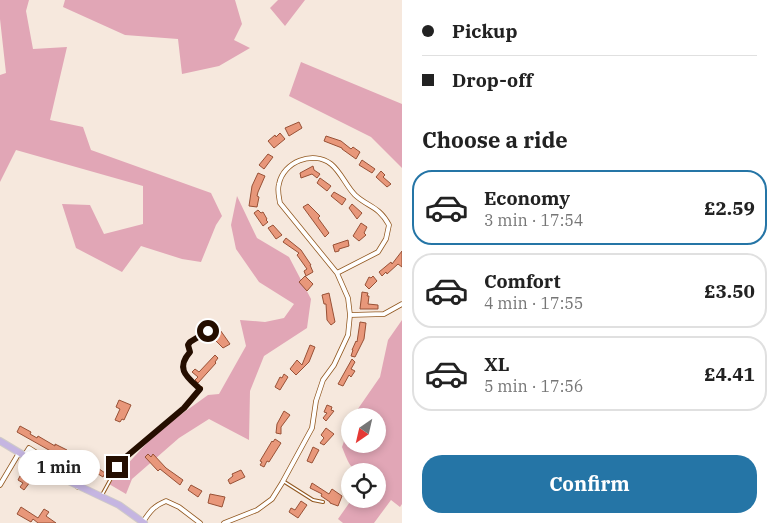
<!DOCTYPE html>
<meta charset="utf-8">
<style>
body{margin:0;font-family:"IBM Plex Serif",serif;background:#f2f2f2;color:#222;height:100vh;display:flex;flex-direction:column;font-size:19px;white-space:nowrap}
*{box-sizing:border-box;margin:0}
p{font-size:16px;color:#767676}
.icon{flex:none;width:28px;height:28px;fill:none;stroke:currentColor;stroke-width:2;stroke-linecap:round;stroke-linejoin:round}
.map{position:relative;flex:1;overflow:hidden}
.sheet{display:flex;flex-direction:column;background:#fff;width:375px}
.sheet>*{flex:none}
.top-card{display:grid;align-content:center;height:110px;padding:0 20px;background:#fff}
.needle{width:32px;rotate:214deg}
.tools{position:absolute;left:341px;top:408px;display:grid;gap:10px}
.tools a{display:grid;place-items:center;width:45px;height:45px;border-radius:50%;background:#fff;box-shadow:0 2px 8px #0003;font-size:25px}
.end{position:absolute;width:22px;height:22px;margin:-11px;border:6px solid #250e00;background:#fff;box-shadow:0 0 0 2px #fff}
.from{border-radius:50%}
.bubble{position:absolute;height:35px;border-radius:18px;background:#fff;box-shadow:0 2px 8px #0003;font-size:16px;font-weight:700;line-height:35px;text-align:center}
.top-card b{display:flex;align-items:center;gap:18px;height:48px;font-size:19px}
.top-card b+b{border-top:1px solid #e0e0e0}
.top-card i{width:12px;height:12px;background:#222}
ul{padding:0;list-style:none}
li{display:flex;align-items:center;gap:15px;height:75px;margin:0 10px 8px;padding:0 10px;border:2px solid #e0e0e0;border-radius:20px}
li div{flex:1}
li b{display:block;font-size:19px}
li em{font-style:normal;font-weight:700}
li.active{border-color:#2575a6}
li>.icon{width:45px;height:45px;stroke-width:1.5}
h2{padding:0 20px;font-size:22px;line-height:60px}
.primary-button{display:flex;gap:10px;margin-top:auto;padding:10px 20px}
.primary-button a{flex:1;height:58px;border-radius:20px;background:#2575a6;color:#fff;font-size:20px;font-weight:700;line-height:58px;text-align:center}
main{display:flex;flex:1;min-height:0}
.map>svg:first-child{display:block}
.green{fill:#e1a6b6}
.building{fill:#e8977a;stroke:#985136}
.lines{fill:none;stroke-linecap:round;stroke-linejoin:round}
.lane-casing{stroke:#91571f;stroke-width:4}
.street-casing{stroke:#91571f;stroke-width:5.5}
.primary-casing{stroke:#cfcac7;stroke-width:8}
.lane{stroke:#fff;stroke-width:2}
.street{stroke:#fff;stroke-width:4}
.primary{stroke:#c5b5e1;stroke-width:6}
.route{stroke:#250e00;stroke-width:6}
</style>
<main>
<div class="map">
<svg width="402" height="523" viewBox="0 0 402 523">
<rect width="100%" height="100%" fill="#f6e8dd"/>
<path class="green" d="M0 0H29L26 11 33 49 67 47 50 120 83 127 91 150 211 193 222 216 216 225 201 262 182 259 141 246 122 272 76 248 62 204 90 205 104 234 143 224V186L16 150 0 182V75L6 73 0 19Z
M65 0H235L242 24 234 40 250 48 219 66 182 74 178 39 125 35 63 7Z
M278 0H305L285 26 270 8Z
M301 62 402 104V168L371 137 289 96Z
M237 196 257 238 289 257 311 299 307 328 264 356 250 391 249 440 209 419 179 438 132 479 126 494 109 484 158 431 208 395 219 394 246 346 240 320 265 322 284 318 294 304 259 282 236 249 231 225Z
M402 320V504L400 507 391 500 374 523H343L338 519 352 499H378V471C351 471 352 472 342 447L350 424V444H378V416H353L380 377 388 340Z"/>
<path class="building" d="M299 122 302 128 289 136 285 128Z
M280 133 285 139 274 148 268 141 275 135 276 137Z
M326 136 341 141 351 149 353 147 360 152 356 159 342 149V148L324 141Z
M268 154 273 157 264 169 259 165Z
M362 160 375 169 372 173 359 165Z
M313 166 314 170 320 174 317 178 312 174 301 178 300 173Z
M381 171 385 175 383 177 391 184 387 187 376 177Z
M258 173 265 176 258 192 257 196 259 197 257 207 249 206 252 186Z
M320 178 331 186 327 191 317 183Z
M334 192 346 199 342 205 331 196Z
M308 204 320 216 318 218 329 233 325 237 303 207Z
M352 204 362 213 357 219 349 208Z
M258 210 261 213 263 212 267 219 266 220 268 222 263 226 254 213Z
M361 223 367 227 364 233 366 235 359 241 353 236Z
M273 225 282 235 276 239 268 228Z
M286 238 301 250 311 265H310L313 272 306 276 304 271 307 269 297 255 299 253 283 242Z
M348 240 349 246 339 249V251L335 252 333 245Z
M402 251V267L398 264 387 274 386 272 382 276 379 272 391 262 392 264Z
M305 276 313 284 307 291 299 282Z
M373 276 377 281 369 289 365 285 369 277 371 278Z
M362 292 368 293 367 296H369L368 304 378 305V309H360Z
M329 293 335 322 331 325 327 320 326 304H324L322 295Z
M360 322 366 323 364 339 355 357 351 356 353 350H352L356 341 357 342Z
M218 327 230 344 223 348 212 337 207 340 205 336Z
M310 345 315 347 309 362 296 375 290 369 297 360 302 365Z
M215 355 218 358 215 362 216 363 198 383 195 380 198 377 192 372 195 369 199 372Z
M352 359 355 362 351 369 355 371 351 377 349 375 343 386 338 384Z
M284 374 288 377 280 390 275 387 280 377 282 378Z
M119 400 131 405 124 420 122 419 120 422 115 420 120 409 116 407Z
M327 405 332 407 331 410 334 411 326 421 323 418 327 413 324 412Z
M284 411 290 415 281 427V434L276 433 277 424Z
M20 426 31 432 30 434 37 438 38 436 55 446V444L67 450 66 452 92 464 105 473 103 477 90 469 89 470 63 458 17 432Z
M326 428 334 434 324 445 320 443 324 438 321 435Z
M275 439 281 443 269 462 267 461 264 467 260 465 262 462 260 461 272 441 273 442Z
M313 447 319 450 312 463 307 461Z
M148 454 151 457 153 454 166 468 183 480 180 485 160 469 158 471 145 457Z
M241 470 245 477 230 484 228 480 233 476 232 474Z
M20 476 30 482 24 490 20 487 23 483 18 480Z
M312 483 329 494 332 489 342 496 338 506 330 503V502L321 496 322 494 310 488Z
M191 485 202 491 198 497 188 490Z
M210 494 225 497 222 507 208 503Z
M301 501 307 505 298 518 289 512 291 508 295 510Z
M21 507 38 518 44 509 49 512 46 516 56 523H38L33 519 31 522 17 514Z"/>
<g class="lines">
<g class="lane-casing">
<path id="lane" d="M200 389C187 377 175 369 190 352L188 345 190 342 208 331
M283 481 313 500 323 502
M102 495 120 462 185 408 201 388"/>
</g>
<g class="street-casing">
<path id="street" d="M350 315 384 314 402 304
M24 456 29 448 81 481 78 487
M0 485 19 453
M143 522C150 511 154 506 166 501L179 507 200 523
M224 523 257 510 272 499 282 483 312 428 316 401 323 380 334 365 348 335 350 315 348 298 337 273 280 203C279 197 277 190 279 184 283 162 313 150 331 164 341 172 346 186 355 195 368 207 379 206 389 225L386 239 378 252 337 273"/>
</g>
<g class="primary-casing">
<path id="primary" d="M0 441 60 477 119 505 144 523"/>
</g>
<use href="#lane" class="lane"/>
<use href="#street" class="street"/>
<use href="#primary" class="primary"/>
</g>
<g class="lines">
<path class="route" d="M117 467 120 462 184 408 200 389C187 377 175 369 190 352L188 345 190 342 208 331"/>
</g>
</svg>
<div class="tools">
<a><svg class="needle" viewBox="-14 -14 28 28"><path d="M0-13l5 13h-10z" fill="#e53935"/><path d="M0 13l5-13h-10z" fill="#767676"/></svg></a>
<a><svg class="icon" aria-label="locate" viewBox="0 0 24 24"><circle cx="12" cy="12" r="6"/><path d="M12 2v4M12 18v4M2 12h4M18 12h4"/></svg></a>
</div>
<i class="end from" style="left:208px;top:331px"></i>
<i class="end" style="left:117px;top:467px"></i>
<div class="bubble" style="left:18px;top:450px;width:82px">1 min</div>
</div>
<section class="sheet">
<div class="top-card">
<b><i class="from"></i>Pickup</b>
<b><i></i>Drop-off</b>
</div>
<h2>Choose a ride</h2>
<ul>
<li class="active"><svg class="icon" aria-label="car" viewBox="0 0 24 24"><path d="M5 17H2v-5l4-1 3-4h7l3 4 3 1v5h-3M9 17h6M6 11h13"/><circle cx="7" cy="17" r="2"/><circle cx="17" cy="17" r="2"/></svg><div><b>Economy</b><p>3 min · 17:54</p></div><em>£2.59</em></li>
<li><svg class="icon" aria-label="car" viewBox="0 0 24 24"><path d="M5 17H2v-5l4-1 3-4h7l3 4 3 1v5h-3M9 17h6M6 11h13"/><circle cx="7" cy="17" r="2"/><circle cx="17" cy="17" r="2"/></svg><div><b>Comfort</b><p>4 min · 17:55</p></div><em>£3.50</em></li>
<li><svg class="icon" aria-label="car" viewBox="0 0 24 24"><path d="M5 17H2v-5l4-1 3-4h7l3 4 3 1v5h-3M9 17h6M6 11h13"/><circle cx="7" cy="17" r="2"/><circle cx="17" cy="17" r="2"/></svg><div><b>XL</b><p>5 min · 17:56</p></div><em>£4.41</em></li>
</ul>
<div class="primary-button"><a>Confirm</a></div>
</section>
</main>
